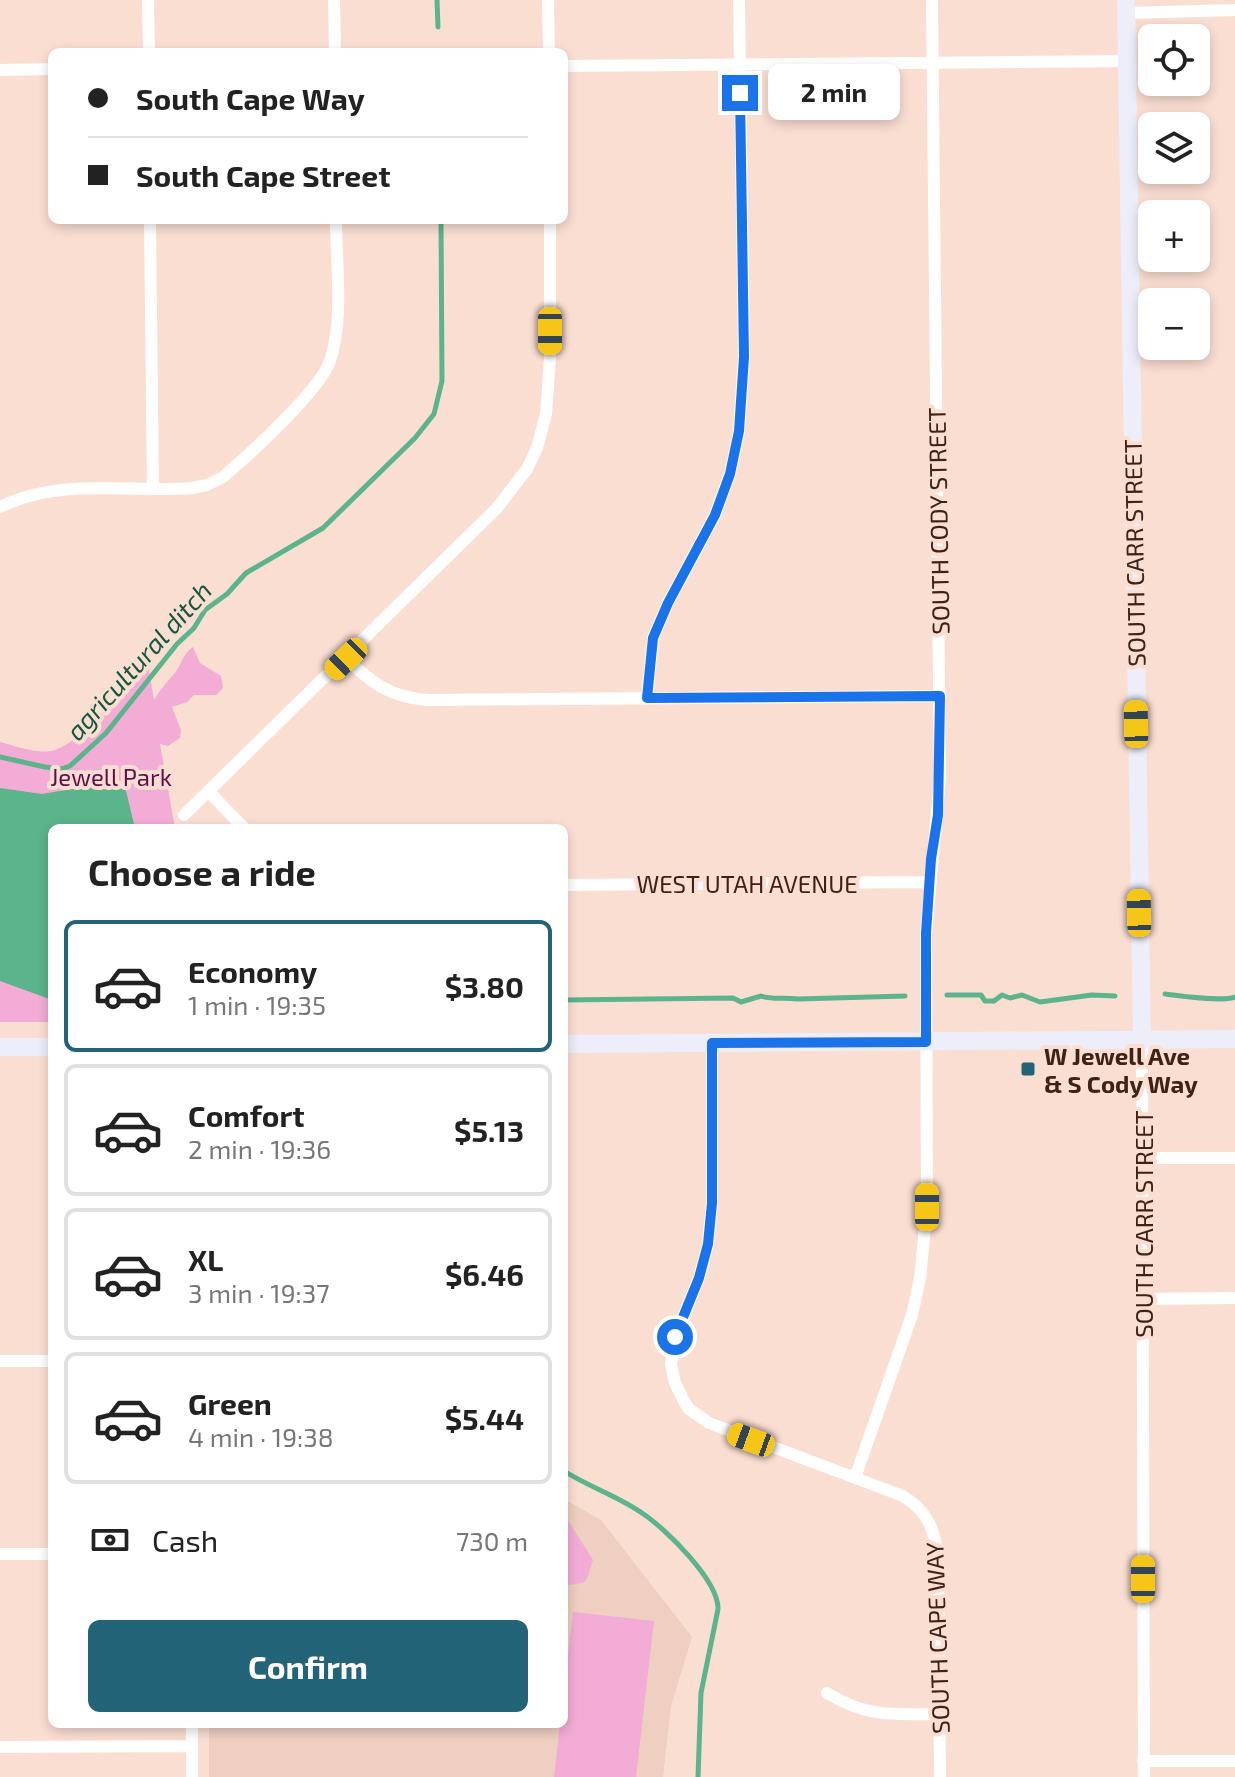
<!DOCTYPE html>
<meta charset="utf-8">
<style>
body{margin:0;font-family:"Exo 2",sans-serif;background:#f2f2f2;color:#222;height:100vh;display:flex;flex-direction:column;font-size:30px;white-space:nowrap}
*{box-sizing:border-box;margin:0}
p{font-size:26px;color:#767676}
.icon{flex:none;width:44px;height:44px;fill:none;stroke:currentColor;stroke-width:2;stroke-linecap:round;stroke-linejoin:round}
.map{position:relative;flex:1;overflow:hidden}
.drawer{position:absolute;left:48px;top:824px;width:520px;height:904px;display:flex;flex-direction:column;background:#fff;border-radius:12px;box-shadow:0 4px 12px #0003}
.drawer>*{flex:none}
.banner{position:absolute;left:48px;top:48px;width:520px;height:176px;border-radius:12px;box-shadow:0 4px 12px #0003;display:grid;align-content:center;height:176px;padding:0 40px;background:#fff}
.buttons{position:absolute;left:1138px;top:24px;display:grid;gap:16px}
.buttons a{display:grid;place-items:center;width:72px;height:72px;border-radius:12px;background:#fff;box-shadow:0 4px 12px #0003;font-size:40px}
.end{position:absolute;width:36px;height:36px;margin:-18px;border:10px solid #1a73e8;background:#fff;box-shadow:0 0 0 4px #fff}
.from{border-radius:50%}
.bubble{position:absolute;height:56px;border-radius:12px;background:#fff;box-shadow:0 4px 12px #0003;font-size:26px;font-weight:700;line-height:56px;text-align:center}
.car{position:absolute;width:24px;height:48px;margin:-24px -12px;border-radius:10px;box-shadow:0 0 6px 2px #0007;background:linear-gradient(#f5c518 24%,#345 0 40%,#f5c518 0 76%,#345 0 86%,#f5c518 0)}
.banner b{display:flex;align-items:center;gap:28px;height:76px;font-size:30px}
.banner b+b{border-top:2px solid #e0e0e0}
.banner i{width:20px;height:20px;background:#222}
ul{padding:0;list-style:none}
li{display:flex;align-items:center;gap:24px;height:132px;margin:0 16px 12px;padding:0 24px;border:4px solid #e0e0e0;border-radius:12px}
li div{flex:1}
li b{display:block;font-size:30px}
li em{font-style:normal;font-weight:700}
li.active{border-color:#236378}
li>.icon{width:72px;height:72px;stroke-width:1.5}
h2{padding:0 40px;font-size:36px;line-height:96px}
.pay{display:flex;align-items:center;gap:20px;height:88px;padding:0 40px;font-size:30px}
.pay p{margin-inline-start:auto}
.button{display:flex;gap:16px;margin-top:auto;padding:16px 40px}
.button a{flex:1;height:92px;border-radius:12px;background:#236378;color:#fff;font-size:32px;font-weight:700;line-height:92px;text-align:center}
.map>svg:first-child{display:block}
.built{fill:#eecfc2}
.green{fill:#f3acd6}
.water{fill:#5bb48c}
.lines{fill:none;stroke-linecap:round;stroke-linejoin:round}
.stream{stroke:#5bb48c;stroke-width:5}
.street{stroke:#fff;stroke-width:12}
.secondary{stroke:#edeefa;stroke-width:18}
.route{stroke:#1a73e8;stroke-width:10}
.poi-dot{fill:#236378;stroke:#fbded2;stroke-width:3}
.labels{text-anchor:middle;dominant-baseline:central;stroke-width:8;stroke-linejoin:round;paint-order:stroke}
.street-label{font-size:24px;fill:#3c2217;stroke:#fbded2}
.park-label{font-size:24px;fill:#630c4a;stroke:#fbded2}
.poi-label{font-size:24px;font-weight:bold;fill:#3c2217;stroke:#fbded2;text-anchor:start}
.water-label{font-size:26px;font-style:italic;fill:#13593f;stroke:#fbded2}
</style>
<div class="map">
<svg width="1235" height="1777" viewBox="0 0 1235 1777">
<rect width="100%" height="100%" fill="#fbded2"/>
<path class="built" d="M564 1499 601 1520 692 1637 671 1706 663 1777H209V1724H564Z"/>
<path class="green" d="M193 647 200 663 221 676 223 688 216 695H194L187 702 172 707 181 730 180 738 168 746 160 744 175 828H52V1022H0V742C16 746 39 755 55 750 92 736 123 687 147 657L154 700C160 690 166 683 174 674 182 665 182 654 193 647Z
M564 1514 593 1560C585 1582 591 1584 564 1585Z
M573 1612 654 1621 636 1777H554L560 1724H564V1688Z"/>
<path class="water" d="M108 783H117L126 791 135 828H52V1000L0 981V788L42 794Z"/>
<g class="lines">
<path class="stream" d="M437 0 438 27
M0 757 45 767 61 769 70 766 106 733 177 644 194 628 205 610 227 594 246 573 323 528 415 438 434 414 442 381 441 220
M1165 994C1182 996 1221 1002 1235 997
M947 995H981L985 1001H994L1002 995 1010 998 1022 995 1040 1002 1092 995 1115 996
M564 1000 733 998 741 1002 761 996C772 1000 784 997 798 999L905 996
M564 1471C589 1487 618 1496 642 1513 665 1528 719 1581 718 1609L701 1693 698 1777"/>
<path class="street" d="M148 0 149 52
M334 0 335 52
M548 0 549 52
M1126 13 1235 10
M564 66 1126 61
M0 70 52 69
M150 220 153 489
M0 507C59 477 128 493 192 488L207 485 223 477C248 456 321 389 330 361 344 320 336 262 336 220
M346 659C374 684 389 697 428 700L940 696
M647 698 653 638 668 603 715 515 730 474 739 431 744 357 739 0
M209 792 244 828
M184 815 497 508 527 469 537 448 546 414 550 358V220
M564 885 929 882
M1142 1040 1144 1777
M712 1043V1203L708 1244 699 1278 675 1337 671 1365 675 1383 684 1401 689 1409 709 1423 903 1496C929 1512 935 1531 938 1560L940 1777
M1142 1158H1235
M1142 1299 1235 1298
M0 1361H52
M855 1478 912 1315 920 1279 927 1207 926 933 940 778 932 0
M0 1554H52
M827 1693C868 1718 893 1714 939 1714
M192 1724V1777
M0 1747 192 1746
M1143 1761H1235"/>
<path class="secondary" d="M1126 0 1142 1040
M564 1044 1235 1039
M0 1047H52"/>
</g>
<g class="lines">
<path class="route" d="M675 1337 699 1278 708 1244 712 1203V1043L926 1042V933L931 859 938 815 940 696 647 698 653 638 668 603 715 515 730 474 739 431 744 357 740 93"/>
</g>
<rect class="poi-dot" x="1020" y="1061" width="16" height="16" rx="4"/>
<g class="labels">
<g class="street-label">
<text transform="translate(938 521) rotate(-91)">SOUTH CODY STREET</text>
<text transform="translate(1134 553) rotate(-91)">SOUTH CARR STREET</text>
<text x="747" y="883">WEST UTAH AVENUE</text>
<text transform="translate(1143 1224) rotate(-90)">SOUTH CARR STREET</text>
<text transform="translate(937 1638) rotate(-92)">SOUTH CAPE WAY</text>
</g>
<g class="park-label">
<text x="111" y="776">Jewell Park</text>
</g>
<g class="poi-label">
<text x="1044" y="1055">W Jewell Ave<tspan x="1044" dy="28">&amp; S Cody Way</tspan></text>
</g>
<g class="water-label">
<text transform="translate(138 660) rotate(-48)">agricultural ditch</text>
</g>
</g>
</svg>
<div class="buttons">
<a><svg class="icon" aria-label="locate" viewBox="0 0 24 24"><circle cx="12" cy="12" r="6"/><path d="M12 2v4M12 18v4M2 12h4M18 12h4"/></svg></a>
<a><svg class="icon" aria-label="layers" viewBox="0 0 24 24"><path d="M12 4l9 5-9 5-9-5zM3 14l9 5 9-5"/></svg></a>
<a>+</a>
<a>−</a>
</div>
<i class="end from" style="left:675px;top:1337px"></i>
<i class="end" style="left:740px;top:93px"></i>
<div class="bubble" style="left:768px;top:64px;width:132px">2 min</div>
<i class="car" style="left:550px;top:331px;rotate:180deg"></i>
<i class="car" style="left:346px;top:659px;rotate:226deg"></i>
<i class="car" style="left:1136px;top:724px;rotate:359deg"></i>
<i class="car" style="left:1139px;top:913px;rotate:359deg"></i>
<i class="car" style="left:927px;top:1207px;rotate:0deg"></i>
<i class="car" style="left:751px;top:1440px;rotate:290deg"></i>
<i class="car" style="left:1143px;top:1579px;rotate:0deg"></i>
<div class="banner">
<b><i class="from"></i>South Cape Way</b>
<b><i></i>South Cape Street</b>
</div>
<section class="drawer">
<h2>Choose a ride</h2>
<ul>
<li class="active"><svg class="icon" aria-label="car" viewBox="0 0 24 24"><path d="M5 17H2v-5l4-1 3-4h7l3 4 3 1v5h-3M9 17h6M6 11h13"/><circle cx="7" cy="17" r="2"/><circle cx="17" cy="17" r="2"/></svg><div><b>Economy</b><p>1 min · 19:35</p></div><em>$3.80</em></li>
<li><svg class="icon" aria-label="car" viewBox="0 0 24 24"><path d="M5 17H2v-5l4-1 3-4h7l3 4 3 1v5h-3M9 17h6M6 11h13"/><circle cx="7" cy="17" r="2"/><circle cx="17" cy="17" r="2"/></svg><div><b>Comfort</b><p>2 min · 19:36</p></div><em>$5.13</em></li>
<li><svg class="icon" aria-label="car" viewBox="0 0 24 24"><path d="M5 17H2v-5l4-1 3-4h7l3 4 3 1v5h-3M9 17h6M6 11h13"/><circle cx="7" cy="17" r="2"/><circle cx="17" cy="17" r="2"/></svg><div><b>XL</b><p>3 min · 19:37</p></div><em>$6.46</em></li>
<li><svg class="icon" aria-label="car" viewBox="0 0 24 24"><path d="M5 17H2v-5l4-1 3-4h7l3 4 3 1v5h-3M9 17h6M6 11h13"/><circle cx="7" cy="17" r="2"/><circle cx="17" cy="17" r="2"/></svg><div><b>Green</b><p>4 min · 19:38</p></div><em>$5.44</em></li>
</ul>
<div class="pay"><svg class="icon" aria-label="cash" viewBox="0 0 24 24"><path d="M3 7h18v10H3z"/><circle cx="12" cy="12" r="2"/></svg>Cash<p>730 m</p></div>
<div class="button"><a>Confirm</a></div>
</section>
</div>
